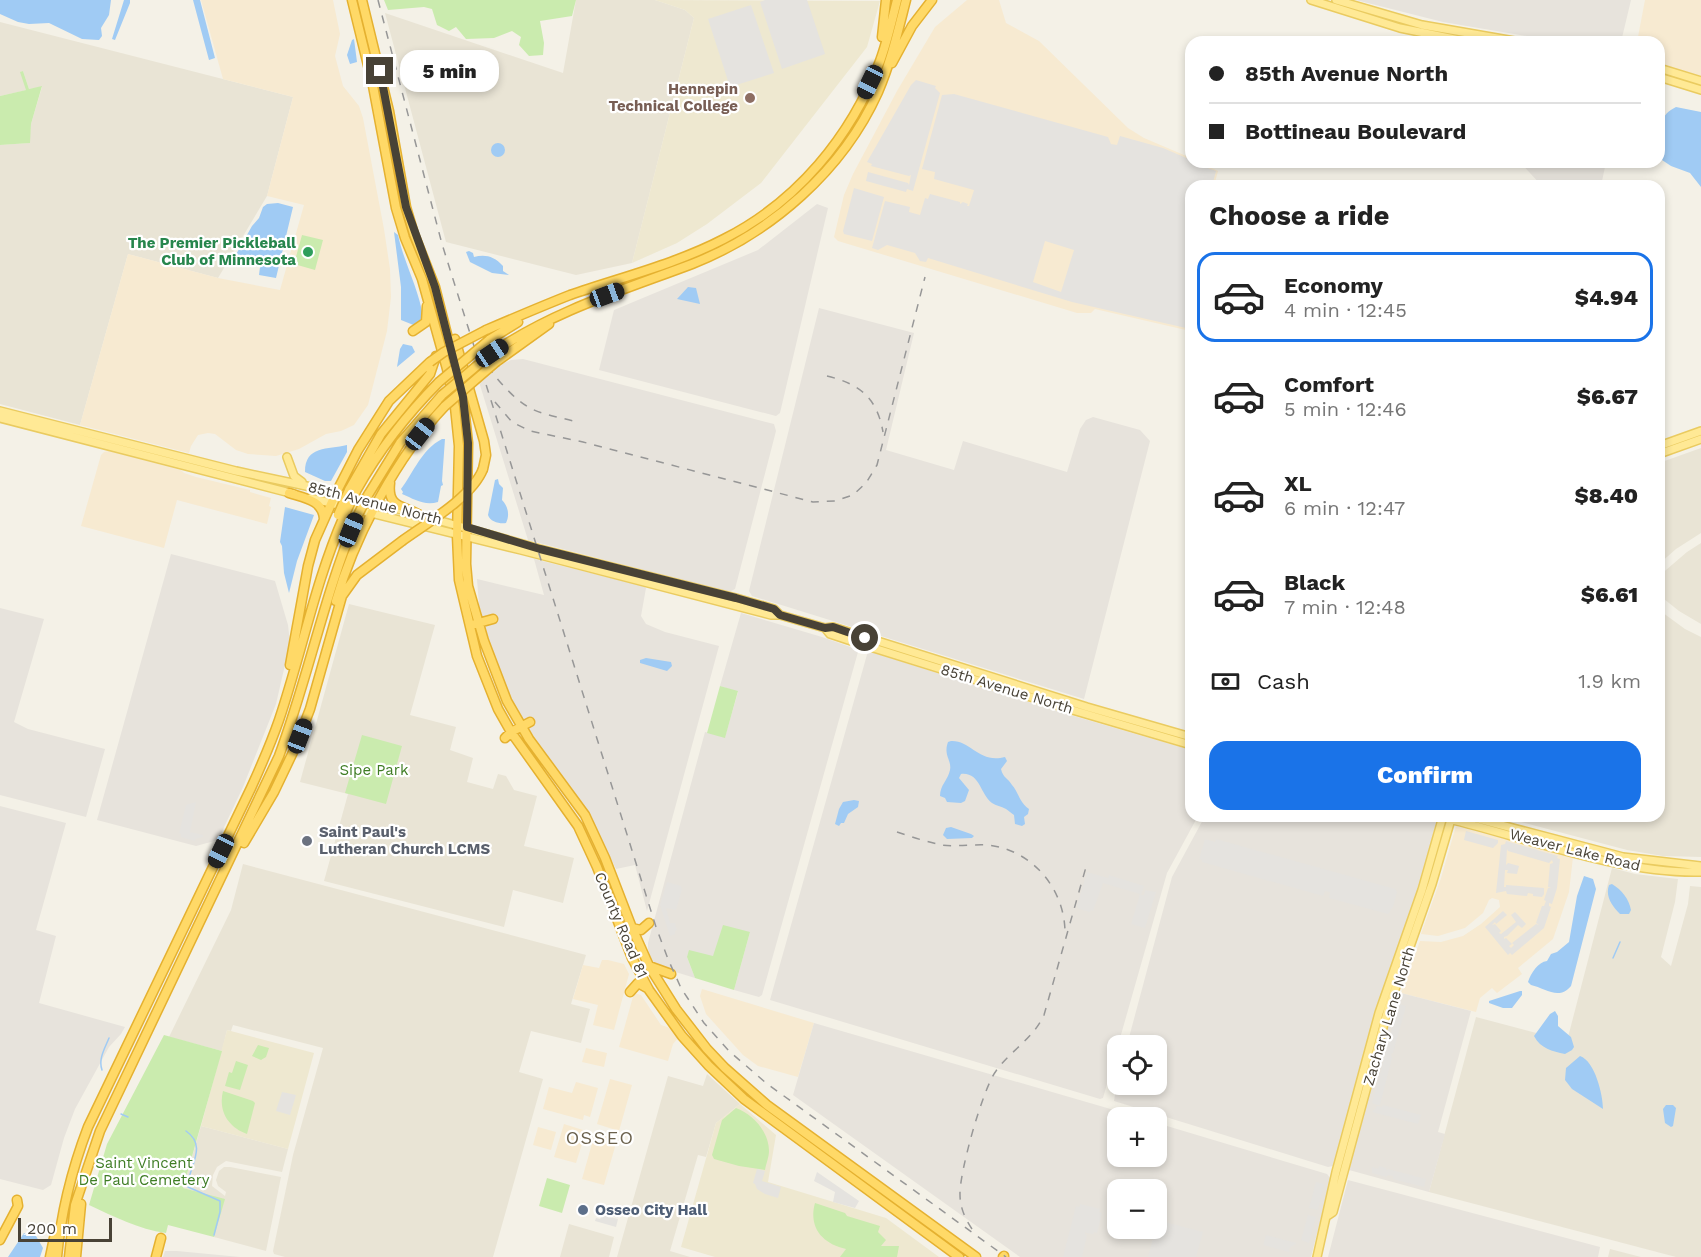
<!DOCTYPE html>
<meta charset="utf-8">
<style>
body{margin:0;font-family:"Work Sans",sans-serif;background:#f2f2f2;color:#222;height:100vh;display:flex;flex-direction:column;font-size:22px;white-space:nowrap}
*{box-sizing:border-box;margin:0}
p{font-size:20px;color:#767676}
.icon{flex:none;width:33px;height:33px;fill:none;stroke:currentColor;stroke-width:2;stroke-linecap:round;stroke-linejoin:round}
.map{position:relative;flex:1;overflow:hidden}
.details{position:absolute;left:1185px;top:180px;width:480px;height:642px;display:flex;flex-direction:column;background:#fff;border-radius:18px;box-shadow:0 3px 9px #0003}
.details>*{flex:none}
.top-card{position:absolute;left:1185px;top:36px;width:480px;height:132px;border-radius:18px;box-shadow:0 3px 9px #0003;display:grid;align-content:center;height:132px;padding:0 24px;background:#fff}
.controls{position:absolute;left:1107px;top:1035px;display:grid;gap:12px}
.controls a{display:grid;place-items:center;width:60px;height:60px;border-radius:12px;background:#fff;box-shadow:0 3px 9px #0003;font-size:30px}
.scale{position:absolute;left:18px;bottom:15px;width:94px;box-sizing:border-box;padding-left:6px;border:3px solid #484236;border-top:0;font-size:16px;line-height:21px;white-space:nowrap;color:#484236;-webkit-text-stroke:4px #fff;paint-order:stroke}
.end{position:absolute;width:27px;height:27px;margin:-14px;border:8px solid #484236;background:#fff;box-shadow:0 0 0 3px #fff}
.from{border-radius:50%}
.bubble{position:absolute;height:42px;border-radius:18px;background:#fff;box-shadow:0 3px 9px #0003;font-size:20px;font-weight:800;line-height:42px;text-align:center}
.car{position:absolute;width:18px;height:36px;margin:-18px -9px;border-radius:8px;box-shadow:0 0 4px 2px #0007;background:linear-gradient(#222 24%,#8ab4d8 0 40%,#222 0 76%,#8ab4d8 0 86%,#222 0)}
.top-card b{display:flex;align-items:center;gap:21px;height:57px;font-size:22px}
.top-card b+b{border-top:2px solid #e0e0e0}
.top-card i{width:15px;height:15px;background:#222}
ul{padding:0;list-style:none}
li{display:flex;align-items:center;gap:18px;height:90px;margin:0 12px 9px;padding:0 12px;border:3px solid transparent;border-radius:18px}
li div{flex:1}
li b{display:block;font-size:22px}
li em{font-style:normal;font-weight:800}
li.selected{border-color:#1a73e8}
li>.icon{width:54px;height:54px;stroke-width:1.5}
h2{padding:0 24px;font-size:27px;line-height:72px}
.pay{display:flex;align-items:center;gap:15px;height:66px;padding:0 24px;font-size:22px}
.pay p{margin-inline-start:auto}
.primary-button{display:flex;gap:12px;margin-top:auto;padding:12px 24px}
.primary-button a{flex:1;height:69px;border-radius:18px;background:#1a73e8;color:#fff;font-size:24px;font-weight:800;line-height:69px;text-align:center}
.map>svg:first-child{display:block}
.residential{fill:#e9e4d5}
.commercial{fill:#f7ead1}
.industrial{fill:#e7e3dc;fill-rule:evenodd}
.education{fill:#eee8d0}
.green{fill:#caebae}
.parking{fill:#e5e3df;fill-rule:evenodd}
.water{fill:#a0cbf4}
.lines{fill:none;stroke-linecap:round;stroke-linejoin:round}
.stream{stroke:#a0cbf4;stroke-width:1.5}
.major-casing{stroke:#eacb60;stroke-width:10}
.highway-casing{stroke:#e5b130;stroke-width:11}
.major{stroke:#ffe995;stroke-width:7}
.highway{stroke:#ffd967;stroke-width:8}
.rail{stroke:#979797;stroke-width:1.5;stroke-dasharray:8 8;stroke-linecap:butt}
.highway-bridge-casing{stroke:#e5b130;stroke-width:11;stroke-linecap:butt}
.highway-bridge{stroke:#ffd967;stroke-width:8}
.route{stroke:#484236;stroke-width:8}
.education-dot{fill:#8d6e63;stroke:#fff;stroke-width:2}
.leisure-dot{fill:#2e9e5b;stroke:#fff;stroke-width:2}
.worship-dot{fill:#6b7280;stroke:#fff;stroke-width:2}
.service-dot{fill:#5c6f8a;stroke:#fff;stroke-width:2}
.labels{text-anchor:middle;dominant-baseline:central;stroke-width:4.5;stroke-linejoin:round;paint-order:stroke}
.education-label{font-size:15px;font-weight:bold;fill:#785e54;stroke:#fff;text-anchor:end}
.leisure-label{font-size:15px;font-weight:bold;fill:#27864d;stroke:#fff;text-anchor:end}
.street-label{font-size:15px;fill:#484236;stroke:#fff}
.park-label{font-size:15px;fill:#3f7d25;stroke:#fff}
.worship-label{font-size:15px;font-weight:bold;fill:#5b616d;stroke:#fff;text-anchor:start}
.service-label{font-size:15px;font-weight:bold;fill:#4e5e75;stroke:#fff;text-anchor:start}
.quarter-label{font-size:18px;letter-spacing:1.5px;fill:#6b614c;stroke:#fff}
</style>
<div class="map">
<svg width="1701" height="1257" viewBox="0 0 1701 1257">
<rect width="100%" height="100%" fill="#f4f1e7"/>
<path class="residential" d="M576 0H655L685 10 694 18 632 263 576 275 446 242 385 13 563 73Z
M0 22 293 97 267 196 218 278 128 254 80 425 0 404V145L29 143 31 124 42 87 29 89 23 71 21 72 27 90 0 96Z
M1701 448V533L1676 549 1659 564V463Z
M1701 543V624L1679 611 1659 595V576L1687 552Z
M349 604 435 625 410 715 456 727 450 750 473 758 467 782 493 789 498 774 506 776 514 790 537 796 524 846 574 858 563 903 513 890 504 927 324 881 348 794 300 782Z
M1659 610 1685 629 1701 637V857L1663 856 1627 850 1499 816H1659Z
M243 864 586 955 571 1004 590 1009 581 1043 531 1031 519 1072 543 1079 493 1257H285L274 1254 273 1251 293 1155 323 1048 233 1025 231 1031 227 1030 222 1051 169 1037 231 910Z
M1612 868 1635 874 1678 879 1675 902 1661 957 1671 966 1688 904 1690 886 1701 887V1257H1676L1429 1192 1476 1017 1567 1041Z
M707 1074 740 1104 716 1123 706 1157 698 1155 670 1251 690 1257H617L668 1076 703 1086Z
M201 1126 288 1149 282 1172 226 1161 217 1167 213 1175 212 1186 225 1196 226 1192 218 1186 216 1180 219 1171 224 1167H230L281 1177 266 1251 214 1237 224 1200 183 1188Z
M569 1224 614 1237 609 1257H560Z
M1610 1249 1641 1257H1608Z"/>
<path class="commercial" d="M201 0H333L340 34 335 56 343 86 359 106 363 118 384 229 390 269 391 297 387 331 368 405 354 425 341 431 326 434 299 449 276 456 248 454 236 450 215 434 208 433 198 435 191 446 189 453 80 425 128 254 218 278 280 290 304 205 267 196 293 97 223 79Z
M967 0H999L1006 23 1039 41 1128 128 1144 138 1191 158V162H1199L1218 171 1214 186H1191V325L1186 330 1095 309 1091 313H1077L838 241 834 237 844 195 853 174 897 91 935 27Z
M1645 0H1701V77L1659 65V42H1637Z
M109 451 181 470 184 473 196 477 250 490V492L271 498 269 506 271 507 267 524 177 500 164 548 81 526 101 455 104 452Z
M1456 826 1573 857 1569 892 1553 939 1518 968 1522 974 1497 993 1492 988 1480 998 1476 1012 1401 993 1420 941 1441 942 1463 936 1481 924 1500 907 1499 900 1492 898 1489 900 1483 913 1465 928 1438 936 1421 934 1441 878Z
M602 960H608L624 964 629 974 614 1030 593 1025 598 1005 573 999 583 965 599 968Z
M702 989 814 1023 798 1077 758 1066 743 1055 706 1014 700 996Z
M634 993 641 995 661 1025 670 1028 678 1038 673 1044 668 1061 619 1047Z
M586 1048 607 1053 604 1067 582 1062Z
M610 1079 632 1085 619 1131 597 1124Z
M576 1082 598 1088 590 1117 584 1115 583 1120 543 1109 549 1087 572 1093Z
M564 1124 586 1131 576 1163 554 1157Z
M538 1127 556 1132 551 1150 533 1145Z
M595 1133 617 1140 604 1185 582 1179Z"/>
<path class="industrial" d="M1356 0H1631L1621 42H1562L1443 22Z
M1520 162H1606L1601 186H1545L1541 185Z
M817 204 828 208 780 413 776 416 599 370 614 310 758 250Z
M819 308 914 333 886 450 954 470 963 441 1067 472 1080 429 1086 420 1093 417 1140 430 1150 441 1084 699 752 596 749 591Z
M523 359 774 424 776 431 735 589 729 592 528 540 479 382 502 364 511 360Z
M171 554 275 581 288 625 290 643 276 704 243 787 218 840 196 846 97 820Z
M534 559 643 586 646 588 641 616 646 624 665 632 719 646 647 911 635 865 616 869 587 810 533 735 512 702 491 647 479 605 477 579 544 595Z
M0 608 44 619 14 722 28 729 105 749 86 817 0 795Z
M741 613 822 637 856 649 858 652 762 995 759 997 734 990 750 932 713 956 687 957 695 978 653 965 648 949V943L705 732 725 737 738 692 720 686Z
M868 651 1060 712 1191 750V816H1198L1167 873 1103 1098 1100 1099 770 1000Z
M0 806 66 823 36 930 56 936 39 1003 125 1027 121 1034 109 1047 75 1109 64 1138 51 1185 43 1190 0 1179Z
M1205 816H1418L1436 822 1423 875 1396 955 1333 1166 1328 1167 1114 1101 1117 1082 1118 1084H1156V1046L1127 1045 1172 877Z
M1401 993 1471 1011 1438 1132 1445 1134 1429 1192 1349 1170 1386 1031 1396 1001Z
M814 1023 1138 1117 1118 1118V1156H1156L1157 1123 1327 1174 1331 1179 1311 1257H1020L793 1095ZM1118 1190H1156V1228H1118Z
M1348 1180 1600 1247 1598 1257H1328Z
M165 1251H177L240 1257H163Z"/>
<path class="education" d="M655 0 880 1 867 47 761 183 707 224 677 243 632 263 694 18 685 10Z
M227 1030 314 1053 288 1149 201 1126Z
M740 1104 776 1135 768 1182 886 1218 939 1257H715L681 1247 716 1123Z"/>
<path class="green" d="M384 0H576L572 16 540 21 544 43 543 55 529 56 519 45 521 37 512 31 494 38 466 39 456 27 449 31 437 25 432 9 424 7 388 10Z
M23 71 29 89 42 86 31 124 30 143 0 145V96L26 90 20 72Z
M302 235 323 240 315 270 294 264Z
M720 686 738 691 725 738 707 733Z
M362 735 402 746 386 804 345 793Z
M723 925 750 932 734 990 695 978 687 957 689 950 713 956Z
M164 1035 222 1051 183 1188 225 1199 214 1237 168 1225 166 1233C138 1229 115 1217 89 1205L107 1144Z
M258 1045 269 1048 266 1057 261 1060 252 1056Z
M236 1061 248 1065 240 1090 225 1086 229 1072 232 1073Z
M223 1091 253 1101 255 1103 247 1134C228 1127 218 1111 223 1091Z
M736 1108C753 1114 769 1132 769 1151 769 1157 766 1164 765 1170L739 1166 714 1159 712 1155 722 1120Z
M547 1178 570 1185 562 1213 539 1206Z
M815 1203 845 1213 847 1216 880 1226 878 1232 886 1240 881 1246H899L897 1257H840L846 1249C823 1244 808 1228 815 1203Z"/>
<path class="parking" d="M765 0H807L825 54 782 69 760 2Z
M751 5 774 73 730 87 708 19Z
M916 80 936 86 935 88 940 93 913 191 907 189 906 192 866 181 868 172 908 183 909 185 911 175 909 176 871 166 872 164 867 162 911 85Z
M954 94 1108 137 1111 144 1117 145 1120 136 1163 148 1191 160V162L1216 171 1212 186H1191V323L1186 328 1072 302 928 258 926 262 920 261 915 253 887 245 878 250 872 248 885 201 910 207 909 212 920 215 925 198 928 199 930 194 960 202V204L963 202 968 204 967 206H969L974 190 934 179 935 172 922 169 942 95ZM1045 241 1074 250 1061 292 1033 282Z
M854 188 884 197 872 241 844 234 843 231Z
M196 802 190 832 203 835V837L195 839V841L181 837V834L179 833 186 805Z
M1466 831 1498 840V843L1493 848 1464 840Z
M1205 839 1215 842 1216 839 1395 889 1397 892 1393 907 1388 914 1329 898 1330 892 1325 891 1323 896 1202 862V860L1199 859Z
M1506 841 1558 856 1557 858 1560 859 1557 888 1552 904 1549 903V906L1551 907 1544 928 1512 955 1510 953 1508 955 1485 927 1503 911 1507 915 1496 924 1495 922 1492 925 1495 924 1501 931 1499 933 1501 934 1516 922 1511 915 1515 912 1517 914 1526 924 1522 928 1518 925 1507 936 1504 937V939L1506 938 1512 944 1509 946 1511 948 1514 945 1512 943 1536 924 1539 925 1536 923 1542 906H1544L1546 901 1544 900 1548 888H1551L1548 887 1550 864 1553 863 1552 860 1549 863 1508 851 1507 849 1506 865 1508 863 1519 866 1517 874 1507 873 1508 870H1505L1504 887H1506V885L1544 888V894L1542 897 1533 896V894L1528 893 1527 896 1507 894 1506 891 1496 893 1501 845 1505 844Z
M1087 872 1108 878 1109 875 1144 886 1141 895H1144L1145 890 1156 892 1145 928 1131 924 1140 894 1103 883 1093 911 1091 910 1090 912 1079 909 1077 906Z
M667 882 681 886 682 889 676 910 666 908 670 923H675L677 930 675 931V934L670 936 660 905Z
M1399 1004 1406 1006 1393 1053 1391 1054 1392 1058 1380 1105H1377L1372 1103Z
M282 1092 296 1095 290 1115 276 1111Z
M1383 1105 1421 1115 1418 1124 1372 1112 1377 1106 1382 1107Z
M1379 1166 1386 1168 1387 1171 1388 1169 1426 1179 1424 1187 1393 1179V1176L1388 1175 1386 1177 1372 1173V1167L1378 1169Z
M757 1169 765 1171 762 1181 781 1187 778 1198 765 1194 757 1189 755 1184 753 1183Z
M817 1172 859 1201 855 1208 833 1202 835 1192 814 1181Z
M1316 1182 1324 1184 1318 1210 1309 1208Z
M600 1204 621 1210 618 1218 603 1213 604 1209 599 1208Z
M1080 1204 1100 1209 1099 1212 1102 1213 1097 1233 1094 1232 1093 1234 1086 1233V1230L1085 1234 1087 1235 1082 1257H1063L1076 1206 1079 1207Z
M602 1215 618 1219 616 1227 595 1221 596 1218 600 1219Z
M1308 1215 1316 1217 1309 1243 1301 1240Z
M1161 1221 1203 1232 1196 1257H1148L1154 1234 1157 1235Z
M1266 1235 1296 1243V1244L1290 1247 1289 1252 1263 1245Z"/>
<path class="water" d="M0 0H111L109 15 101 28 102 36 99 40 82 39 49 23 29 24 18 22 0 14Z
M124 0H130V3L115 40 112 39Z
M193 0H200L215 58 209 60Z
M354 39 357 62 350 64 347 55 352 40Z
M1676 107 1701 112V187L1690 173 1671 166 1659 158C1659 137 1655 117 1676 107Z
M491 150a7 7 0 1 1 14 0a7 7 0 1 1-14 0Z
M278 203 293 207 276 278 259 275 260 267 237 261 234 258 252 226 259 218 263 207 267 204Z
M394 232 398 235C404 263 419 289 423 317L416 326 401 320V287Z
M469 251 473 253 474 257C485 254 494 256 503 266V271L509 275 492 273 470 262 466 252Z
M688 287 696 288 700 304 677 299Z
M403 344 412 346 415 352 397 367 400 349Z
M442 439H445L442 481 443 485 441 486 438 502C424 506 414 499 402 494L403 492 401 489C414 472 421 450 442 439Z
M347 445V452L331 481H325L305 472C305 445 328 450 347 445Z
M498 479 499 484 503 488 502 500C508 506 510 515 506 523 500 524 490 522 488 515L495 480Z
M285 507 314 515 297 561 289 593 284 573 282 546 280 542Z
M646 658 671 662 672 666 667 671 640 663V660Z
M951 741C971 740 979 764 1005 757L1007 761 1001 769C1003 778 1008 778 1012 785 1019 793 1019 802 1029 809L1028 814 1024 817 1025 824 1022 826 1015 824 1014 815C1011 813 1009 811 1006 809 1001 806 996 806 992 803 980 794 980 772 961 774L959 778 969 790 965 801 961 803 947 802 945 798 940 796C940 785 948 780 950 770 952 760 943 756 948 742Z
M854 800 859 801 858 807 848 814 844 823H841L839 826 835 824 839 809 843 802Z
M951 827 971 834 974 836 972 838 947 839 943 835 946 828Z
M1584 876 1593 879 1596 889 1571 986C1559 1001 1545 988 1531 985L1528 982C1531 973 1538 962 1547 961L1551 954 1557 952 1569 942 1577 896Z
M1612 884C1622 890 1629 899 1631 910L1629 914H1620C1612 906 1605 896 1609 885Z
M1520 991H1522V995L1512 1008H1503L1489 1003V1001Z
M1555 1011 1558 1016V1026L1571 1037 1574 1047 1572 1050 1565 1054C1552 1051 1541 1049 1534 1036L1550 1014Z
M1580 1056C1595 1061 1603 1095 1603 1109L1572 1089 1565 1080 1566 1068Z
M1666 1105H1673L1676 1108 1673 1126 1671 1127 1665 1123 1663 1109Z
M24 1233 36 1236 43 1248 40 1257H8Z"/>
<g class="lines">
<path class="stream" d="M1613 958 1620 942
M102 1070C98 1059 105 1048 109 1038
M121 1114 128 1117
M186 1131C209 1147 187 1168 188 1187L220 1201V1212L214 1235"/>
<g class="major-casing">
<path id="major" d="M1311 0 1400 28 1469 42
M1336 0 1422 25 1520 42
M1659 68 1701 81
M1659 77 1701 90
M0 411 236 471 325 490 402 510
M0 418 294 494
M1659 446 1701 431
M1659 454 1701 439
M287 457 294 476 302 482
M310 498 521 550 771 615H780L825 628 833 627 1087 707 1191 737
M416 514 540 549 736 598 774 609 780 615
M825 628 830 634 848 640 1069 709 1191 745
M1467 816 1623 857 1701 866
M1449 819C1527 838 1620 874 1701 872
M1327 1216 1333 1212 1388 1009 1432 884 1452 816
M1317 1257 1336 1172 1379 1013 1422 890 1443 816"/>
</g>
<g class="highway-casing">
<path id="highway" d="M352 0 373 86 396 208 405 238 422 279 447 369 455 407 459 446 457 536 459 580 477 656 498 709 511 732 578 826 597 867 632 958 649 990 682 1036 709 1066 744 1099 959 1257
M362 0 389 111 406 207 414 234 435 287 463 397 468 443 466 564 468 586 484 641 507 701 529 739 585 815 605 858 632 928 649 966 676 1009 707 1049 725 1068 767 1105 976 1257
M882 37 886 0
M892 63 912 26 932 0
M486 330C514 318 542 306 570 295 622 277 676 264 724 239 797 202 851 137 880 61 887 42 892 20 897 0
M413 331 426 322 427 306
M455 339 484 441 486 455 483 469
M489 340 518 322
M492 353C553 311 623 290 692 264 771 233 843 170 878 92 891 62 898 31 906 0
M496 362 549 324
M390 483C387 508 403 505 420 515
M349 490 381 434 430 374 436 356
M356 491C379 450 406 415 439 382
M289 493C304 498 323 500 324 519
M368 495 400 443 442 395
M336 601C355 535 398 455 445 406
M475 624 493 619
M290 665 308 566 315 540 336 493 358 450 389 401 430 362
M505 738 511 732 530 722
M244 843 274 792 295 748 310 709 342 596 357 575 402 541
M632 928 641 930 649 923
M649 966 671 974
M630 992 638 983 647 988
M0 1240 18 1206 17 1200
M50 1257 54 1238
M57 1257C61 1212 72 1169 88 1127L251 788C261 766 271 743 279 720 302 652 315 582 344 516
M69 1257 75 1205 100 1131 279 756C308 678 324 596 356 519
M76 1257 81 1204
M156 1257 161 1238
M1003 1257 1004 1256"/>
</g>
<use href="#major" class="major"/>
<use href="#highway" class="highway"/>
<path class="rail" d="M378 0 442 244 656 927 668 959 681 988 704 1023 729 1051 766 1083 1006 1257
M479 353C490 372 513 400 532 409 544 415 559 417 573 421
M827 376C860 384 877 398 883 432
M495 402 512 422 530 431 583 442 813 502 835 501 853 495 866 483 877 465 925 277
M897 832C912 837 927 842 942 845 957 847 973 844 988 845 1032 850 1064 888 1065 931
M972 1229C965 1219 960 1207 960 1195 959 1173 983 1088 996 1071 1011 1050 1033 1039 1044 1015L1086 867"/>
<g class="highway-bridge-casing">
<path id="highway-bridge" d="M430 362 444 352 486 330
M439 382 489 340
M442 395 492 353
M445 406 496 362
M338 515 349 490
M344 516 356 491
M356 519 368 495
M402 541C427 523 472 497 483 469"/>
</g>
<use href="#highway-bridge" class="highway-bridge"/>
</g>
<g class="lines">
<path class="route" d="M380 71 406 207 435 287 463 397 468 443 467 527 540 549 736 598 774 609 780 615 825 628 833 627 865 638"/>
</g>
<circle class="education-dot" cx="750" cy="98" r="6"/>
<circle class="leisure-dot" cx="308" cy="252" r="6"/>
<circle class="worship-dot" cx="307" cy="841" r="6"/>
<circle class="service-dot" cx="583" cy="1210" r="6"/>
<g class="labels">
<g class="education-label">
<text x="738" y="89">Hennepin<tspan x="738" dy="17">Technical College</tspan></text>
</g>
<g class="leisure-label">
<text x="296" y="243">The Premier Pickleball<tspan x="296" dy="17">Club of Minnesota</tspan></text>
</g>
<g class="street-label">
<text transform="translate(375 503) rotate(14)">85th Avenue North</text>
<text transform="translate(1007 689) rotate(17)">85th Avenue North</text>
<text transform="translate(1575 850) rotate(14)">Weaver Lake Road</text>
<text transform="translate(621 925) rotate(67)">County Road 81</text>
<text transform="translate(1389 1016) rotate(-73)">Zachary Lane North</text>
</g>
<g class="park-label">
<text x="374" y="770">Sipe Park</text>
<text x="144" y="1163">Saint Vincent<tspan x="144" dy="17">De Paul Cemetery</tspan></text>
</g>
<g class="worship-label">
<text x="319" y="832">Saint Paul's<tspan x="319" dy="17">Lutheran Church LCMS</tspan></text>
</g>
<g class="service-label">
<text x="595" y="1210">Osseo City Hall</text>
</g>
<g class="quarter-label">
<text x="600" y="1137">OSSEO</text>
</g>
</g>
</svg>
<div class="controls">
<a><svg class="icon" aria-label="locate" viewBox="0 0 24 24"><circle cx="12" cy="12" r="6"/><path d="M12 2v4M12 18v4M2 12h4M18 12h4"/></svg></a>
<a>+</a>
<a>−</a>
</div>
<div class="scale">200 m</div>
<i class="end from" style="left:865px;top:638px"></i>
<i class="end" style="left:380px;top:71px"></i>
<div class="bubble" style="left:400px;top:50px;width:99px">5 min</div>
<i class="car" style="left:870px;top:82px;rotate:206deg"></i>
<i class="car" style="left:607px;top:295px;rotate:70deg"></i>
<i class="car" style="left:492px;top:353px;rotate:56deg"></i>
<i class="car" style="left:420px;top:434px;rotate:38deg"></i>
<i class="car" style="left:351px;top:530px;rotate:22deg"></i>
<i class="car" style="left:300px;top:736px;rotate:21deg"></i>
<i class="car" style="left:221px;top:851px;rotate:206deg"></i>
<div class="top-card">
<b><i class="from"></i>85th Avenue North</b>
<b><i></i>Bottineau Boulevard</b>
</div>
<section class="details">
<h2>Choose a ride</h2>
<ul>
<li class="selected"><svg class="icon" aria-label="car" viewBox="0 0 24 24"><path d="M5 17H2v-5l4-1 3-4h7l3 4 3 1v5h-3M9 17h6M6 11h13"/><circle cx="7" cy="17" r="2"/><circle cx="17" cy="17" r="2"/></svg><div><b>Economy</b><p>4 min · 12:45</p></div><em>$4.94</em></li>
<li><svg class="icon" aria-label="car" viewBox="0 0 24 24"><path d="M5 17H2v-5l4-1 3-4h7l3 4 3 1v5h-3M9 17h6M6 11h13"/><circle cx="7" cy="17" r="2"/><circle cx="17" cy="17" r="2"/></svg><div><b>Comfort</b><p>5 min · 12:46</p></div><em>$6.67</em></li>
<li><svg class="icon" aria-label="car" viewBox="0 0 24 24"><path d="M5 17H2v-5l4-1 3-4h7l3 4 3 1v5h-3M9 17h6M6 11h13"/><circle cx="7" cy="17" r="2"/><circle cx="17" cy="17" r="2"/></svg><div><b>XL</b><p>6 min · 12:47</p></div><em>$8.40</em></li>
<li><svg class="icon" aria-label="car" viewBox="0 0 24 24"><path d="M5 17H2v-5l4-1 3-4h7l3 4 3 1v5h-3M9 17h6M6 11h13"/><circle cx="7" cy="17" r="2"/><circle cx="17" cy="17" r="2"/></svg><div><b>Black</b><p>7 min · 12:48</p></div><em>$6.61</em></li>
</ul>
<div class="pay"><svg class="icon" aria-label="cash" viewBox="0 0 24 24"><path d="M3 7h18v10H3z"/><circle cx="12" cy="12" r="2"/></svg>Cash<p>1.9 km</p></div>
<div class="primary-button"><a>Confirm</a></div>
</section>
</div>
